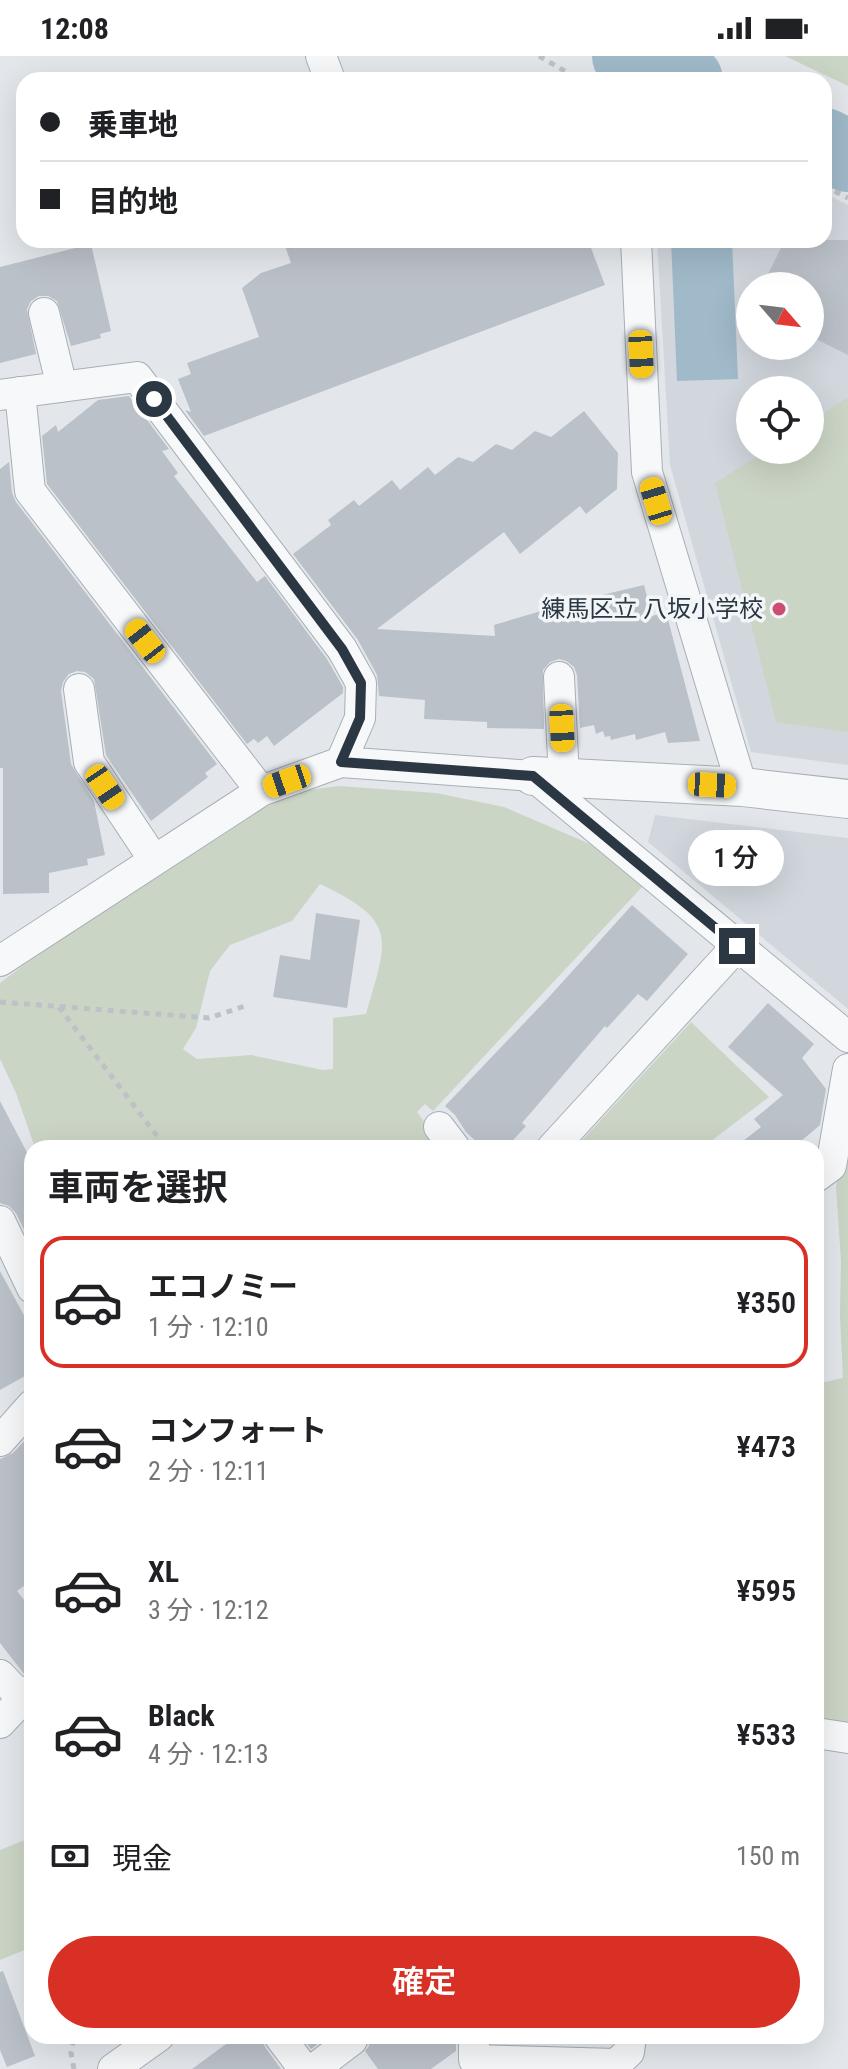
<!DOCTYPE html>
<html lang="ja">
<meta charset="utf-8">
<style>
body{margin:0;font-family:"Roboto Condensed","Noto Sans JP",sans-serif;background:#f2f2f2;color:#202124;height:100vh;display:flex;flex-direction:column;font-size:30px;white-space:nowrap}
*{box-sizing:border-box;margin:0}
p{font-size:26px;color:#757577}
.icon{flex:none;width:44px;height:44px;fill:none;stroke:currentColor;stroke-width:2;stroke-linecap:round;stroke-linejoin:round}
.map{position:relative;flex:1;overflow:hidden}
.sheet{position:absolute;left:24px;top:1084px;width:800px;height:904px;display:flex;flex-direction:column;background:#fff;border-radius:24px;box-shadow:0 8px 32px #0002}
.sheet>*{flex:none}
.banner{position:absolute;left:16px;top:16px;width:816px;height:176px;border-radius:24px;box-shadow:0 8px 32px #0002;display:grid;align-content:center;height:176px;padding:0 24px;background:#fff}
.needle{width:52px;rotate:118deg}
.fabs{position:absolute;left:736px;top:216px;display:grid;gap:16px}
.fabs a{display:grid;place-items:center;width:88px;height:88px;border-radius:50%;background:#fff;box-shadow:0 8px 32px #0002;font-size:40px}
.end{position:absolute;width:36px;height:36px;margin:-18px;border:10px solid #2b3743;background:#fff;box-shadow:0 0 0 4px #fff}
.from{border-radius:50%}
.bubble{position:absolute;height:56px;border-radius:28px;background:#fff;box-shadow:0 8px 32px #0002;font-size:26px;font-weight:600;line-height:56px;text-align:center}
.car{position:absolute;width:24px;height:48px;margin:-24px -12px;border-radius:10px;box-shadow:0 0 6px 2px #0007;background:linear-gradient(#f5c518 24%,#345 0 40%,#f5c518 0 76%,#345 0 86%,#f5c518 0)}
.banner b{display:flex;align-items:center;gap:28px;height:76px;font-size:30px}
.banner b+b{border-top:2px solid #e0e0e0}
.banner i{width:20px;height:20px;background:#202124}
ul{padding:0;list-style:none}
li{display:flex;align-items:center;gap:24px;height:132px;margin:0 16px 12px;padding:0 8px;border:4px solid transparent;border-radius:24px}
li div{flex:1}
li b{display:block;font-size:30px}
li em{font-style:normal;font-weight:600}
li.current{border-color:#d93025}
li>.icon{width:72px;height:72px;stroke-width:1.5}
h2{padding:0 24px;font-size:36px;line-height:96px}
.pay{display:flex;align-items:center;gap:20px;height:88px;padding:0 24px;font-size:30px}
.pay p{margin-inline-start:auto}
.primary-button{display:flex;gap:16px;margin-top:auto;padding:16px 24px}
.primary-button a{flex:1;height:92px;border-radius:48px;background:#d93025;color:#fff;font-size:32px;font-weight:600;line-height:92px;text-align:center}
.status{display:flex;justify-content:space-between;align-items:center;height:56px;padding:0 40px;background:#fff;direction:ltr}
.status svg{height:22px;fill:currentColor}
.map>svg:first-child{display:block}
.built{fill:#d1d7dd;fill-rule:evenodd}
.green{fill:#cbd5c5;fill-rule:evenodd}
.water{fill:#a0baca}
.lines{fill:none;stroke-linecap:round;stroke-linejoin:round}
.river{stroke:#a0baca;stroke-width:72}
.building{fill:#bbc1c8}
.minor-casing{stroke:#a8afb5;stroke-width:32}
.tertiary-casing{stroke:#a8afb5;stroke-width:40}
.path{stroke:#bdc2c6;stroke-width:5;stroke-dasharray:6 6;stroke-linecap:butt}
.minor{stroke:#f6f8f9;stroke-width:30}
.tertiary{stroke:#f6f8f9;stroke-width:38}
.route{stroke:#2b3743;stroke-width:10}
.poi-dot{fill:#cb4d72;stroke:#f3f6f8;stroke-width:3}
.labels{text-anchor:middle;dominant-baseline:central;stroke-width:7;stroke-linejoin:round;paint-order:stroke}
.poi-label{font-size:24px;fill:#2b3743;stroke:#f3f6f8;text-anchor:end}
</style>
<div class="status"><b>12:08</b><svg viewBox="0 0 49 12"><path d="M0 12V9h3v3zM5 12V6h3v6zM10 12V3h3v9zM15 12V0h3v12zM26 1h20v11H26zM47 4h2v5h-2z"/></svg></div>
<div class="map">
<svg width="848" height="2013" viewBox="0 0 848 2013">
<rect width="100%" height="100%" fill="#e3e7eb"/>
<path class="built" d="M824 137 848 149V709L751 696 670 409 657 184H824ZM750 230H810V290H750ZM750 334H810V394H750Z
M655 759 848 782V953L648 786Z"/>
<path class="green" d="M785 0H848V30Z
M848 341V676L776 666 715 427 767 394H810V366Z
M339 730 436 737 504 751 590 788 642 831 433 1055 425 1048 417 1056 443 1092H97L94 1086 82 1092H35L16 1037 0 1003V927L24 909 240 763 300 735ZM320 828C400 865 387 884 366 958L333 962V1013L323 1014 251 999 197 1003 183 993 196 972 210 915 230 889 292 865Z
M691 966 769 1041 702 1092H575Z
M848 1053V1672L816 1665V1565L823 1554 816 1512V1328L843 1322 840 1260 841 1205 836 1131Z
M32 1781V1891L0 1904V1794Z"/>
<path class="water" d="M671 184H732L738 323 677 325Z"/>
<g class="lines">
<path class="river" d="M628 0 687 24
M824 88 848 100"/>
</g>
<path class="building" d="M283 184H588L605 229 204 380 185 354 191 356 178 323 191 318 187 307 259 281 242 232 261 217 291 207Z
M785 184H848V299L810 280V230H762Z
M91 188 111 275 100 278 101 282 71 290 57 245 48 240H39L31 245 27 253 36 298 0 307V211Z
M129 340 169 393 162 395 178 417 174 420 257 526 265 520 327 603 343 631V637L274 690 267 680 258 687 254 683 247 688 47 428 42 380 56 369 58 376 98 344Z
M584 355 618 397 617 433 586 458 580 450 520 498 504 476 377 573 495 580 494 569 541 555 563 553 560 549 644 529 652 560 666 556 700 685 668 687 665 676 636 684 635 678 611 684 610 680 605 681 603 675 596 678 594 669 580 672 577 619 574 611 566 605 559 603 550 606 543 614 544 673 487 672V666L424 663 425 644 379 640 377 619 358 584 293 498 331 469 328 464 354 444 359 450 392 424 400 434 428 411 435 419 458 401 473 406 496 388 512 394 535 375 551 381Z
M9 406 12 437 16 446 217 708 205 717 208 721 151 765 106 699 94 623 85 616 77 615 69 618 63 626 61 635 71 708 94 745 105 799 87 803 88 809 49 817V837L3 838V712H0V413Z
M632 849 688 898 647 945 638 938 607 972 605 970 522 1067 526 1070 506 1092H483L466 1076 455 1059 445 1050 549 941Z
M316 857 360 864 347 952 273 941 280 899 310 904Z
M768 947 814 988 802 1002 826 1033 820 1069 793 1092H734L761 1071 754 1063 783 1039 728 991Z
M0 1045 32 1106V1184L30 1186 16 1157 9 1150 0 1147Z
M0 1215 32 1274V1316L0 1334Z
M28 1381 32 1387V1524L17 1535 32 1554V1616L24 1618 0 1587V1403L13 1397Z
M3 1915 35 2000 7 2011 0 1994V1916Z
M237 1980H261L265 1991 281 2013H192Z
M302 1980H328L311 1993Z
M369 1980H456V1995L431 2013H378L365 1995 369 1990Z"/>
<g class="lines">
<g class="minor-casing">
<path id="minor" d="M321 0 330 24
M636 184 647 416 742 731
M44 257 62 331
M20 336 30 435 261 735
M0 339 137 321 342 593 361 627 360 662 341 706
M559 621 564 722
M79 633 89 706 154 804
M0 905 261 735 341 706 533 720 848 981
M439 1071 455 1092
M552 1092 737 890
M816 1121 831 1110 848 1013
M0 1165 32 1232
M0 1385 32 1349
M0 1619 23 1643
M0 1667 32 1633
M816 1677 848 1682
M279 1980 304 2013
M474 1980V2004L616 2008 629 1996 631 1980
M113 2013 159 1980
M314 2013 352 1984"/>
</g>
<g class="tertiary-casing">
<path id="tertiary" d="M533 720 742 731 848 743"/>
</g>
<path class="path" d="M539 0 580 24
M824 130 848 142
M0 946 209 962 245 950
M59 951 166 1092
M74 2013 71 1997 74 1980"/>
<use href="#minor" class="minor"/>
<use href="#tertiary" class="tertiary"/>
</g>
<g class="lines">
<path class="route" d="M154 343 342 593 361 627 360 662 341 706 533 720 737 890"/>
</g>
<circle class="poi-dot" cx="779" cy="553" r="8"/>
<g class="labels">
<g class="poi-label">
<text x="763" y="553">練馬区立 八坂小学校</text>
</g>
</g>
</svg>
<div class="fabs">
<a><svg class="needle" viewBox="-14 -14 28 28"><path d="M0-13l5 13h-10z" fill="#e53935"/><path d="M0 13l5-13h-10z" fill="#757577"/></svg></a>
<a><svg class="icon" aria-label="locate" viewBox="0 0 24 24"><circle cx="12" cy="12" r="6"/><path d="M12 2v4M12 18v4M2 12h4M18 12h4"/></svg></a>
</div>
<i class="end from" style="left:154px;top:343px"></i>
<i class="end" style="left:737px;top:890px"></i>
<div class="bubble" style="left:688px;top:774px;width:96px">1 分</div>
<i class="car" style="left:641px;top:298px;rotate:177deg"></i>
<i class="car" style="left:656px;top:445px;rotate:343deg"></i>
<i class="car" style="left:145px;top:585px;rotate:322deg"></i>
<i class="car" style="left:562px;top:672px;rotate:177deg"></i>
<i class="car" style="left:287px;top:725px;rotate:251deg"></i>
<i class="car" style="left:712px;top:729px;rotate:93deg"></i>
<i class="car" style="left:105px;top:731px;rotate:146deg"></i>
<div class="banner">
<b><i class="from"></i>乗車地</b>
<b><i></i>目的地</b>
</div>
<section class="sheet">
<h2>車両を選択</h2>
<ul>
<li class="current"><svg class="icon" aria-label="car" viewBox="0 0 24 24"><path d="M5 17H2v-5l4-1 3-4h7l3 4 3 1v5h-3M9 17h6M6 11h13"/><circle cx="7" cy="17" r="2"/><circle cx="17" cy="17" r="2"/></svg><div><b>エコノミー</b><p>1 分 · 12:10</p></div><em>¥350</em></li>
<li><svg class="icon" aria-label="car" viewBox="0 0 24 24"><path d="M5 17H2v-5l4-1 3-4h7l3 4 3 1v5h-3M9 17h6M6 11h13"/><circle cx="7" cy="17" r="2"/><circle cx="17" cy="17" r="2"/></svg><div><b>コンフォート</b><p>2 分 · 12:11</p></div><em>¥473</em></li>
<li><svg class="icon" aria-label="car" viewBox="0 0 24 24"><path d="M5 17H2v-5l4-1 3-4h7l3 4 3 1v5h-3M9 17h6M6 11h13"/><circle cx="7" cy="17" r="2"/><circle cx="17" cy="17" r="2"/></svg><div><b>XL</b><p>3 分 · 12:12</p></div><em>¥595</em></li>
<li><svg class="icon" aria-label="car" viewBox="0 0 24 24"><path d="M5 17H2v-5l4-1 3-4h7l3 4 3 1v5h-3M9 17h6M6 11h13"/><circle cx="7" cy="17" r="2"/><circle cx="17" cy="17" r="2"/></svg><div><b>Black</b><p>4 分 · 12:13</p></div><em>¥533</em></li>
</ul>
<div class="pay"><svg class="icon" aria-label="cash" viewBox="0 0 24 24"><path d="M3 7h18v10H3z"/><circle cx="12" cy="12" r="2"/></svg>現金<p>150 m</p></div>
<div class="primary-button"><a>確定</a></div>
</section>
</div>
